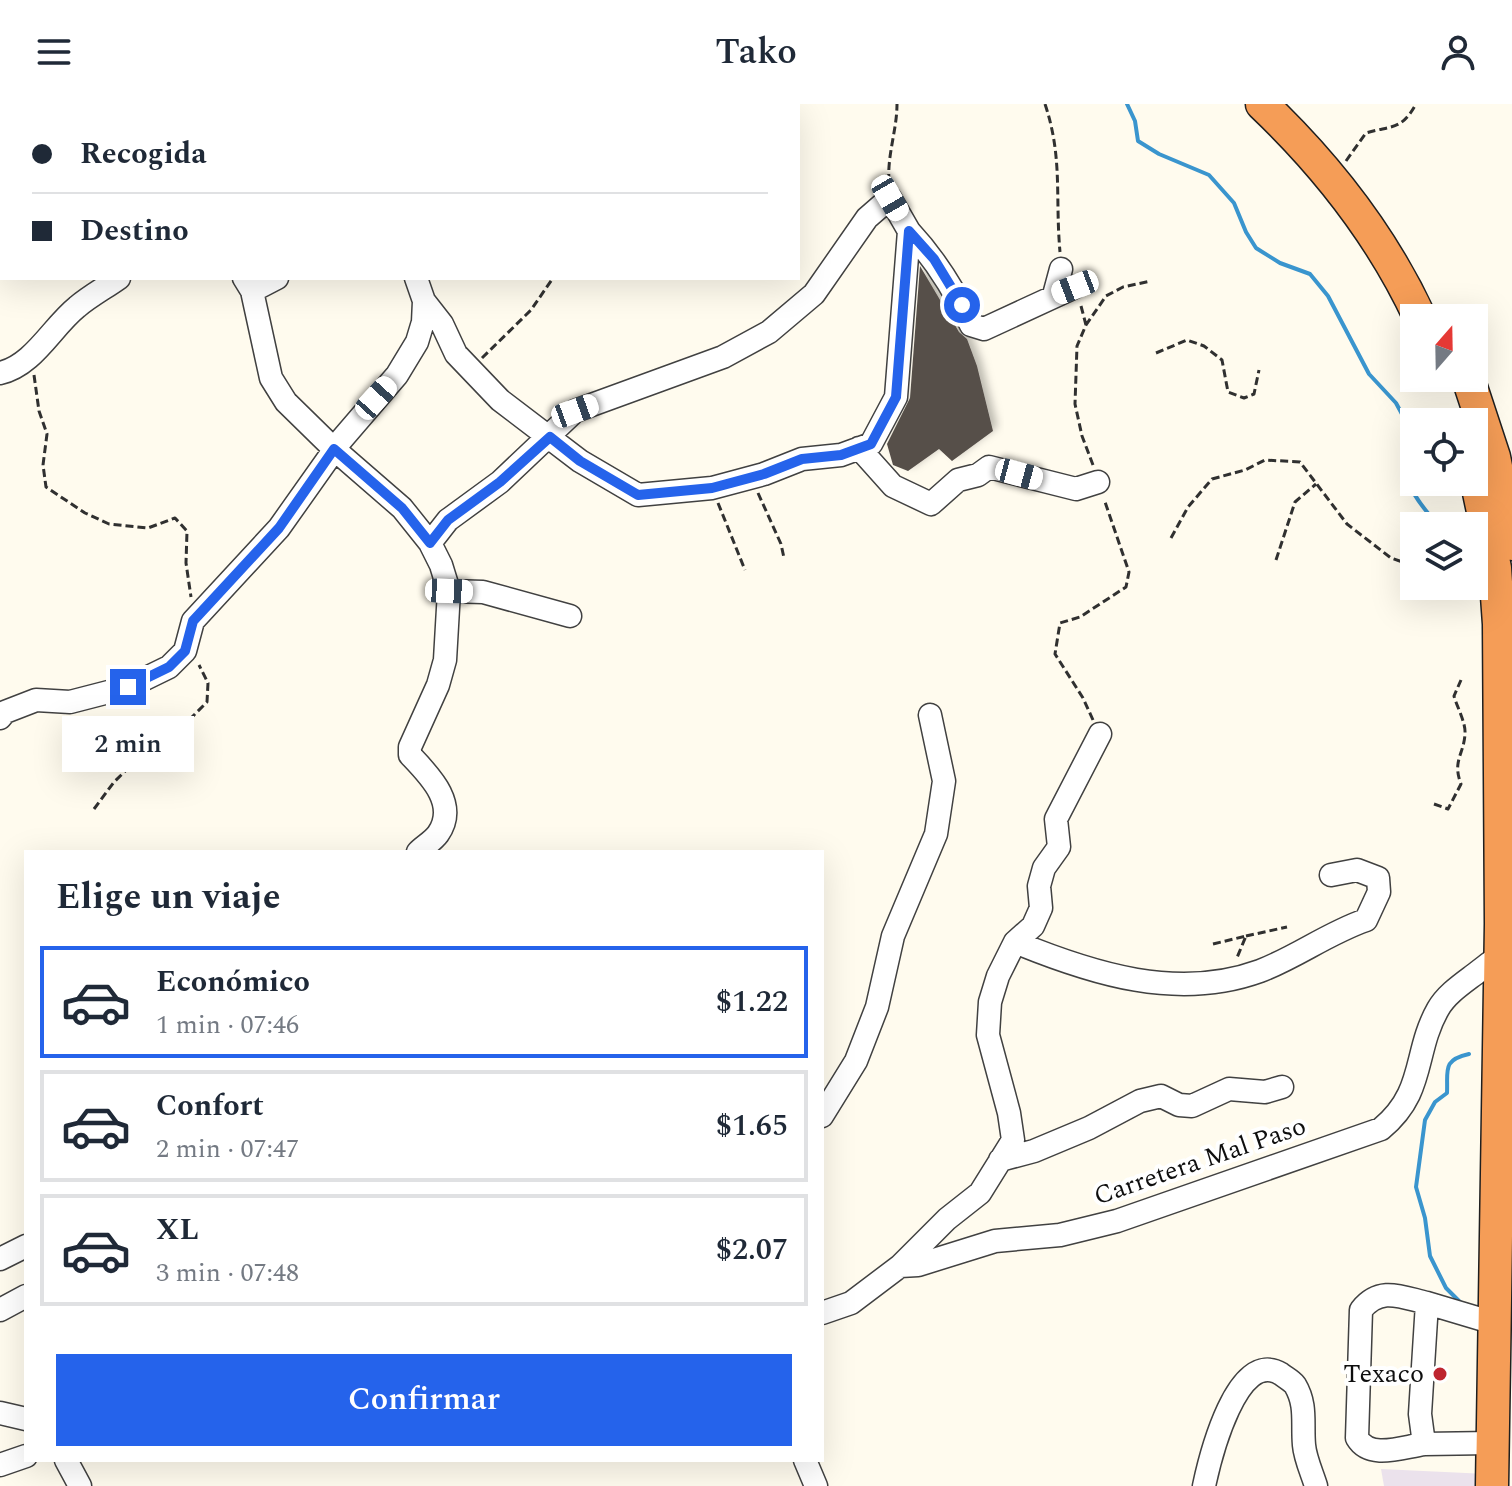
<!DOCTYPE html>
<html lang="es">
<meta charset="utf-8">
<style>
body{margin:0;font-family:Spectral,serif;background:#f6f6f7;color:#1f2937;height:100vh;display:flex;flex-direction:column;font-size:30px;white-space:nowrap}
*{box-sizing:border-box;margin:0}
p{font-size:26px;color:#747a83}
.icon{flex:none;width:44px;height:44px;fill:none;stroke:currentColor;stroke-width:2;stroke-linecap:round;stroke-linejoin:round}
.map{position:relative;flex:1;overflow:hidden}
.drawer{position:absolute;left:24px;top:746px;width:800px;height:612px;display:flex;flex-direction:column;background:#fff;border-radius:0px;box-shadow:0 8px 32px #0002}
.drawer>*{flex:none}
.top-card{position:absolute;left:0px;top:0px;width:800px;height:176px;box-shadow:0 8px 32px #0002;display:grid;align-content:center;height:176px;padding:0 32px;background:#fff}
.needle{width:52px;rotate:20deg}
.tools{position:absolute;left:1400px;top:200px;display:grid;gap:16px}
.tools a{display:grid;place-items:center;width:88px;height:88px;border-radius:0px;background:#fff;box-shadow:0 8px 32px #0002;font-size:40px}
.end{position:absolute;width:36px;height:36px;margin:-18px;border:10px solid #2563eb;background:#fff;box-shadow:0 0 0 4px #fff}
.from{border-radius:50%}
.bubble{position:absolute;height:56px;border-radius:0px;background:#fff;box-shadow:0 8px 32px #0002;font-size:26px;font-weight:600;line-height:56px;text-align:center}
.car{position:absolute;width:24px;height:48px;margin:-24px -12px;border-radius:10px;box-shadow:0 0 6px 2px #0007;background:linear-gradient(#fff 24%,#345 0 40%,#fff 0 76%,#345 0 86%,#fff 0)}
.top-card b{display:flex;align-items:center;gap:28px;height:76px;font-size:30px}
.top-card b+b{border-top:2px solid #e0e1e3}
.top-card i{width:20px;height:20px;background:#1f2937}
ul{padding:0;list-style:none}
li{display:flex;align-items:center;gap:24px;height:112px;margin:0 16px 12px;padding:0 16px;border:4px solid #e0e1e3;border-radius:0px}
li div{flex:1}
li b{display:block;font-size:30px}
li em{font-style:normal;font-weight:600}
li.on{border-color:#2563eb}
li>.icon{width:72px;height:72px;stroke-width:1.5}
h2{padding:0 32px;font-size:36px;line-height:96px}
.primary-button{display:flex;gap:16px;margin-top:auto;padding:16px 32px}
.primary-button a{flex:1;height:92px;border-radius:0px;background:#2563eb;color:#fff;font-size:32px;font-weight:600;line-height:92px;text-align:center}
header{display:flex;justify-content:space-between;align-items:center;height:104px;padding:0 32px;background:#fff;font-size:36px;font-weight:600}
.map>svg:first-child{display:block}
.industrial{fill:#ebe2ec}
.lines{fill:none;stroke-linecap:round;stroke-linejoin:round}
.stream{stroke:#3a95ce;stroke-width:4}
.building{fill:#564f4a;filter:url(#shadow)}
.minor-casing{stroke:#414141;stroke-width:25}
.highway-casing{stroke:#1f1f1f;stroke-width:35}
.path{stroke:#303030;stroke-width:3;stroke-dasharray:8 4;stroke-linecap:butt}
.minor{stroke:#fff;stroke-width:22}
.highway{stroke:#f59d57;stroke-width:32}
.route{stroke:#2563eb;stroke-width:10}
.poi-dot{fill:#be252f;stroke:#fff;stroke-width:3}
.labels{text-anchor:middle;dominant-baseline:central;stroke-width:8;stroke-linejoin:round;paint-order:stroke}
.street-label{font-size:26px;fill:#0e0e0e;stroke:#fff}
.poi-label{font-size:26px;fill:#0e0e0e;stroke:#fff;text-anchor:end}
</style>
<header><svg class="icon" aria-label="menu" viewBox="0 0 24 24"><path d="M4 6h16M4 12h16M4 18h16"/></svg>Tako<svg class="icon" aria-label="person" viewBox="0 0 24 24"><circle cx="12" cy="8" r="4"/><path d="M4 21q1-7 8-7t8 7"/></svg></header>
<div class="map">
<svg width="1512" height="1382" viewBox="0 0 1512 1382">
<defs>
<filter id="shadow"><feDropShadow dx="4.5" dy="-4.5" stdDeviation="4" flood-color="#0004"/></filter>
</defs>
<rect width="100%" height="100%" fill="#fffbee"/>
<path class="industrial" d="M1381 1365 1487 1370V1382H1384Z"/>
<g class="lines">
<path class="stream" d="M1127 0 1135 17 1138 37 1159 50 1209 71 1234 99 1246 128 1256 144 1280 159 1310 170 1328 192 1369 270 1396 299 1409 323C1396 368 1409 389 1439 422
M1462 1200 1446 1184 1430 1152 1425 1114 1416 1083 1425 1016 1435 998 1447 989C1448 966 1442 956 1469 950"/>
</g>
<path class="building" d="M920 162 959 228 967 235 977 262 993 327 952 357 939 345 908 367 893 361 887 340 910 294Z"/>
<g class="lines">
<g class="minor-casing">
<path id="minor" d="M107 0 109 2
M208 2V0
M0 21 2 23
M909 127C936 156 954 185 971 221L984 225 1075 183
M244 174 252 187 271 274 286 298 334 345 402 404 430 439 441 461 449 487 445 556 438 581 410 643V651C429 671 459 700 438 730 433 737 424 742 418 748
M416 174 424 197 442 220 456 250 500 296 580 357 638 391 712 384 764 370 802 355 841 351 871 340 896 293 909 127 890 94 867 114 814 190 769 228 723 253 575 307 500 378 448 416 430 439
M252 187 277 174
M1054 191 1061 165
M0 269C33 262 52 223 77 203 90 192 105 184 119 174
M859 344 893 382 931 400 958 376 978 371 989 363 1076 385 1098 378
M449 487 483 488 570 512
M0 614 5 608 36 596 70 598 128 583 169 563 185 547 193 517 279 424 342 335 397 271 417 238 423 218 424 197
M1015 838C1093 870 1178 897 1260 867 1297 853 1328 829 1366 816L1379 788 1378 774 1357 766 1331 771
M822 1012 856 957 877 903 893 832 936 730 944 677 930 611
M1000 1056 1034 1047 1089 1024 1140 997 1161 992 1179 1001 1192 1002 1229 985 1265 988 1282 983
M0 1155 26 1142
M900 1162 947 1115 980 1089 1013 1036 1009 1009 988 931 990 898 998 872 1015 838 1033 822 1041 804 1039 782 1044 764 1059 743 1056 715 1100 630
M0 1206 26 1192
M822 1209 851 1199 900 1162 918 1161 995 1137 1060 1131 1117 1117 1381 1025C1426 988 1413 949 1438 905 1447 889 1465 878 1479 867 1490 859 1497 851 1511 851
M0 1309 26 1315
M1491 1339 1424 1340 1420 1310 1427 1199 1494 1219
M1424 1340C1402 1343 1370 1356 1357 1334L1361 1206C1380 1182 1401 1193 1427 1199
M66 1356 80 1382
M805 1356 816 1382
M0 1361 26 1352
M1204 1382C1210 1354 1237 1243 1281 1270 1286 1274 1291 1276 1295 1281 1307 1301 1302 1319 1304 1341 1305 1354 1312 1369 1316 1382"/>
</g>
<g class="highway-casing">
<path id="highway" d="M1262 0C1326 61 1383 134 1420 214
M1468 274 1494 353 1512 440
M1474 365 1495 464 1499 520 1501 820 1492 1382"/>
</g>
<path class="path" d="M249 0 256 2
M1045 0C1063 54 1055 93 1060 148
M406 2V0
M515 2 516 0
M1346 57 1366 29C1392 21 1401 27 1416 0
M889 78C887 51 897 26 897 0
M0 121 2 120
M1081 202 1086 221
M1156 249 1187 236 1204 242 1222 256 1228 288 1244 294 1254 290 1259 266
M482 254 531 206 553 174
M34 271 39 307 47 330 43 361 46 383 85 409 109 420 148 424 175 414 187 427 186 459 191 493
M1093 361 1082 332 1075 300 1077 242 1086 221 1106 192 1123 183 1151 177
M758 389 781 440 784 454
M718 399 745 466
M1171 434 1188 403 1212 375 1245 366 1265 356 1300 358 1347 420 1391 454 1414 462
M1276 456 1295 398 1316 380
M1454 482 1463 495
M1093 616 1083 594 1055 550 1060 519 1080 513 1126 483 1129 468 1104 395
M1434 700 1448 705 1461 680C1452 657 1464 650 1465 630 1466 619 1457 603 1454 592L1461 576
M94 705 114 678 151 642 183 622 207 598 208 579 199 561
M1246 832 1287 823
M1213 840 1246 832 1236 856"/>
<use href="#minor" class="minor"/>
<use href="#highway" class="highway"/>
</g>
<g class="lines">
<path class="route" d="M128 583 169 563 185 547 193 517 279 424 334 345 402 404 430 439 448 416 500 378 550 333 580 357 638 391 712 384 764 370 802 355 841 351 871 340 896 293 909 127 934 155 962 201"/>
</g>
<circle class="poi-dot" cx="1440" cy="1270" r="8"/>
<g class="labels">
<g class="street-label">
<text transform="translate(1200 1057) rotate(-19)">Carretera Mal Paso</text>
</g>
<g class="poi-label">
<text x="1424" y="1270">Texaco</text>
</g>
</g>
</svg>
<div class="tools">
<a><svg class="needle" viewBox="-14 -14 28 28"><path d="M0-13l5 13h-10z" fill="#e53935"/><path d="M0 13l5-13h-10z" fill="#747a83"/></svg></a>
<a><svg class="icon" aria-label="locate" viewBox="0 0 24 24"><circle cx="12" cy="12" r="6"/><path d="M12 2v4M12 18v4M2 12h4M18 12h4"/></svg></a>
<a><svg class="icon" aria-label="layers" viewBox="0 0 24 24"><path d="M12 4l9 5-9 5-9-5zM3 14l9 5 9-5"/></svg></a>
</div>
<i class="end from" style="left:962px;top:201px"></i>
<i class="end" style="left:128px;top:583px"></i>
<div class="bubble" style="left:62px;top:612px;width:132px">2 min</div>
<i class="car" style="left:890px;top:94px;rotate:150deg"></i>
<i class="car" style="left:1075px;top:183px;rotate:249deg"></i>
<i class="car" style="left:376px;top:294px;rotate:42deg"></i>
<i class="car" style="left:575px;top:307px;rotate:70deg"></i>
<i class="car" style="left:1019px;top:370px;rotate:105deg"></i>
<i class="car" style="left:449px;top:487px;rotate:92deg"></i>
<div class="top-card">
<b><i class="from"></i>Recogida</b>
<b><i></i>Destino</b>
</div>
<section class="drawer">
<h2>Elige un viaje</h2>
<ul>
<li class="on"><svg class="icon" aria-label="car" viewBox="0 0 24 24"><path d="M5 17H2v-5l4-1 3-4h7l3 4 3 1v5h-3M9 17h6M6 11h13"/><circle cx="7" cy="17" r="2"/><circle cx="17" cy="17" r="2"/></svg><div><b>Económico</b><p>1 min · 07:46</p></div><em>$1.22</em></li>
<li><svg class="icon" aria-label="car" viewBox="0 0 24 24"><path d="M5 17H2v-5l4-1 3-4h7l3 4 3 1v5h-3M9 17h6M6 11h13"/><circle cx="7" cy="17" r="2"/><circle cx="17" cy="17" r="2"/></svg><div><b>Confort</b><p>2 min · 07:47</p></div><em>$1.65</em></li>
<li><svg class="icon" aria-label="car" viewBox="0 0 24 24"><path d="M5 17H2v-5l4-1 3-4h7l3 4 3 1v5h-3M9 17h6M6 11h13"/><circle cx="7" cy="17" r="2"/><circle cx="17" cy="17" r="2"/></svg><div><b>XL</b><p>3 min · 07:48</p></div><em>$2.07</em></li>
</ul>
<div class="primary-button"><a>Confirmar</a></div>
</section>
</div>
